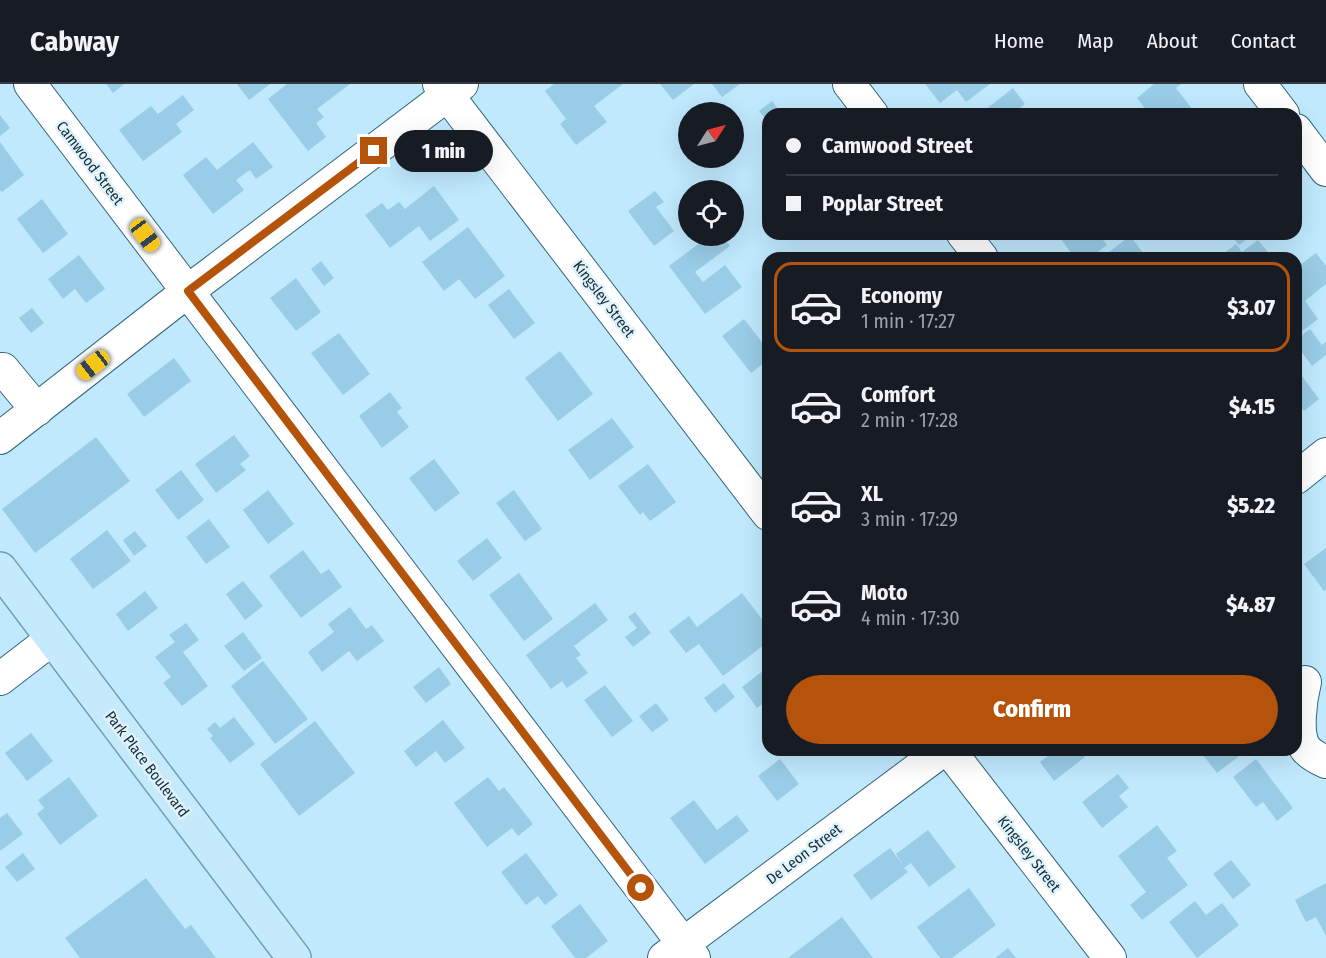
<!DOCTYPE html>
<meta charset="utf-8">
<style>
body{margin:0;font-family:"Fira Sans Condensed",sans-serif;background:#20242c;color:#f1f3f6;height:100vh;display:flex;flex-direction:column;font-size:22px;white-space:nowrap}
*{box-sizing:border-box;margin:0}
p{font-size:20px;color:#9ea1a6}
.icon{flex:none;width:33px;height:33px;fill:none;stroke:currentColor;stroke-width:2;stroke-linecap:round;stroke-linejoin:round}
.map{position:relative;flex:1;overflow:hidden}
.details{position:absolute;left:762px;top:168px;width:540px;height:504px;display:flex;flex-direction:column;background:#171b24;border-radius:18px;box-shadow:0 6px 24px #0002}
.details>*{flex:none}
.top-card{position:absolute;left:762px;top:24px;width:540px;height:132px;border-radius:18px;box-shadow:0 6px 24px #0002;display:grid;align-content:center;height:132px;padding:0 24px;background:#171b24}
.needle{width:39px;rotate:54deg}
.fabs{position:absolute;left:678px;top:18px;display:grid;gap:12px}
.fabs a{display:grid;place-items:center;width:66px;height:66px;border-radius:50%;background:#171b24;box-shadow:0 6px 24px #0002;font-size:30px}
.end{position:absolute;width:27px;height:27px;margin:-14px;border:8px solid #b45309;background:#fff;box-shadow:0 0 0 3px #fff}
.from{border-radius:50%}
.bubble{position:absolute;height:42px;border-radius:21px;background:#171b24;box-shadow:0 6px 24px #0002;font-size:20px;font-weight:800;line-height:42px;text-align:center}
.car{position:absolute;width:18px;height:36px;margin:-18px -9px;border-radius:8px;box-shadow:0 0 4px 2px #0007;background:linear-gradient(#f5c518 24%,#345 0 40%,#f5c518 0 76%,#345 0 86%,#f5c518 0)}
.top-card b{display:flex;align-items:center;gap:21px;height:57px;font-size:22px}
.top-card b+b{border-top:2px solid #363941}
.top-card i{width:15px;height:15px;background:#f1f3f6}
ul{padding:10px 0 0;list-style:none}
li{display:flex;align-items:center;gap:18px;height:90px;margin:0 12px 9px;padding:0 12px;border:3px solid transparent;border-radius:18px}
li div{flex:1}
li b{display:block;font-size:22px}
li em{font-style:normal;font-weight:800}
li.active{border-color:#b45309}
li>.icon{width:54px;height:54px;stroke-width:1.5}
.button{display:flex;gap:12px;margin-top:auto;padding:12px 24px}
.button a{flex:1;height:69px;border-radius:36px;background:#b45309;color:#fff;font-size:24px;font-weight:800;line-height:69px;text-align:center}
header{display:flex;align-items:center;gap:36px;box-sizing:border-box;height:84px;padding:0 30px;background:#171b24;border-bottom:2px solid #363941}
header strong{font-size:28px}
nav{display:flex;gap:33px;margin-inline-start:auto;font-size:21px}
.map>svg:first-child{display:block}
.building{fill:#99cce6}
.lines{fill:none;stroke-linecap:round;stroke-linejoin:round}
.minor-casing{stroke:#34657c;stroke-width:34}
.major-casing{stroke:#6f9eb5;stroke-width:36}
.minor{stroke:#fff;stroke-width:32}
.major{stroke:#c5eafc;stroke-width:33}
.route{stroke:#b45309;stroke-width:8}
.labels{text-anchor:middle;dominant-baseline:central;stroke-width:5;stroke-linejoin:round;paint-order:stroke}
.street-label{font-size:15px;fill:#162a34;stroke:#def3fd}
</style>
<header>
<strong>Cabway</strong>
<nav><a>Home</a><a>Map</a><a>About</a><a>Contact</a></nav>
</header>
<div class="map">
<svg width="1326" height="874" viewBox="0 0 1326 874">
<rect width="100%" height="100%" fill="#c0e9fe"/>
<path class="building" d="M106 0H124L113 9Z
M237 0H270L249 16Z
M287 0H350L317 25 324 33 316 39 326 53 308 67 268 15Z
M554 0H623L594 22 607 38 576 61 560 40 566 35 545 7Z
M660 0H694L673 16Z
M712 0H740L722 13Z
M925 0H990L966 18 957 6 940 19Z
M1154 0H1181L1176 4 1196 30H1149L1137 14Z
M1013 4 1025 20 1012 30H980Z
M183 11 194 26 176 40 182 48 143 77 119 46 151 22 158 30Z
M772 17 782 30H768V38L759 27Z
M0 31 10 44 0 52Z
M0 58 24 91 2 108 0 106Z
M253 58 273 83 256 95 250 86 236 96 244 106 213 130 183 91 206 73 217 86Z
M434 102 459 136 430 157 419 142 390 164 365 131 382 119 388 126 399 118 405 125Z
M655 107 664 118 656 123 674 147 654 162 628 127Z
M42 115 68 150 43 169 17 135Z
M468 143 505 192 475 215 459 195 444 207 422 178Z
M1057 150H1102L1100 152 1107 161 1090 174H1075Z
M1230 150H1254L1239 161Z
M709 152H722L730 162 695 188 703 198 725 181 742 203 705 230 669 182Z
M1130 152 1147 174H1113L1109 168Z
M1258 156 1271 172 1267 174H1218L1236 160 1242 168Z
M1316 169 1326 182V200L1305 217 1318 235 1296 252V184Z
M79 171 105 205 86 219 75 205 63 215 48 195Z
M321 177 334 194 324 202 311 185Z
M296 194 321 228 296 247 270 214Z
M509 205 535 239 514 255 488 221Z
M32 224 44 239 31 249 19 234Z
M744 235 768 266V276L751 289 722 252Z
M1310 245 1322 261 1326 258V271L1312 282 1296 260V255Z
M339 249 370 290 343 311 311 269Z
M560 267 593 310 558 337 525 294Z
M174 274 191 297 144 333 127 310Z
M1296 284 1319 315 1304 327 1296 316Z
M390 308 402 324 397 328 409 343 382 364 359 332Z
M612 334 634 363 590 396 568 366Z
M234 351 250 372 240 380 246 386 216 409 195 380Z
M96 353 130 397 35 469 2 425Z
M434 375 460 409 435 428 409 394Z
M648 380 676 418 650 437 643 428 640 431 618 402Z
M181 386 204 416 178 436 155 406Z
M268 406 294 440 268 460 243 426Z
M514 406 542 445 525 457 496 419Z
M209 435 230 463 206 480 186 453Z
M107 446 131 477 93 505 70 475Z
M135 447 147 462 134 472 123 456Z
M487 454 502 474 473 497 457 477Z
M1326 464V506L1324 507 1304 480Z
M303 466 321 490 329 485 342 503 301 534 269 492Z
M519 489 553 535 524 557 489 511Z
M243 497 263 522 245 536 226 510Z
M145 507 158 524 128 547 116 530Z
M742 509 768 543V558L723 592 699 560 686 569 669 547 689 532 697 543Z
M595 519 608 536 574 562 581 571 576 574 588 589 567 604 562 597 551 605 526 571Z
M350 523 366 545 372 541 384 557 357 577 349 567 322 588 308 568 334 548 328 540Z
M635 528 651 549 633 563 625 553 637 544 628 533Z
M186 539 199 556 183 568 208 602 182 622 163 599 171 593 155 573 175 558 169 551Z
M243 548 262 574 244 587 224 562Z
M263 577 308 635 275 660 231 602Z
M439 583 451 600 426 619 413 603Z
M768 583V621L765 618 757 624 742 603Z
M724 599 735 613 715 629 704 614Z
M605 601 633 637 612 653 584 616Z
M656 619 669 636 652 648 639 632Z
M234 633 255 660 230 679 210 654 213 652 207 645 215 638 220 644Z
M443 636 465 664 445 679 436 667 416 683 404 667Z
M315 637 355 689 299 732 260 680Z
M31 649 53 677 27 697 5 669Z
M1049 666H1080L1085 673 1054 697 1040 678 1052 669Z
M1210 666H1247L1217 689 1203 671Z
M780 675 799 700 777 717 758 692Z
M1256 675 1293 724 1277 737 1263 718 1256 723 1233 693Z
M1118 690 1129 704 1119 712 1128 723 1102 744 1082 718Z
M69 693 98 732 60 761 37 730 44 724 38 716Z
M488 693 499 707 504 703 533 740 518 752 512 744 487 763 454 719Z
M694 716 717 746 737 731 749 747 705 780 670 734Z
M7 729 23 750 0 767V734Z
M1157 741 1177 767 1167 774 1188 801 1142 836 1130 821 1146 808 1118 772Z
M928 746 956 783 929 803 911 779 904 784 908 788 871 816 853 791 890 764 903 781 896 770Z
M23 769 35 785 17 798 5 783Z
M526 769 558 811 545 821 538 812 526 821 501 788Z
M1231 776 1251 801 1233 815 1213 790Z
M146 794 185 845 191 841 216 874H80L65 854Z
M1326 799V852L1316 833 1306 838 1295 816Z
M969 804 996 841 952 874H940L917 843Z
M1195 817 1206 831 1222 819 1239 841 1197 874 1169 838Z
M580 820 608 857 586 874H575L551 842Z
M842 833 873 874H788Z
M1008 864 1016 874H995Z"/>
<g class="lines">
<g class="minor-casing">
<path id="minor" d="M30 0 694 874
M439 0 768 430
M849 0 872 30
M1260 0 1283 30
M1296 46 1326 86
M963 150 982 174
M0 285H3L37 326
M0 354 188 207 462 0
M1296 394 1326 370
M0 595 52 555
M1305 598C1301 614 1295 651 1306 665 1311 671 1319 675 1326 678
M949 666 1110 874
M664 874 943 666"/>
</g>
<g class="major-casing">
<path id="major" d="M0 485 294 874"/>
</g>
<use href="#minor" class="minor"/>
<use href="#major" class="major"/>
</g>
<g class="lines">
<path class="route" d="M374 67 188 207 641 804"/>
</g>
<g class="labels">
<g class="street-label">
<text transform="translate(90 79) rotate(53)">Camwood Street</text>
<text transform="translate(604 215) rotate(53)">Kingsley Street</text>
<text transform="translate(147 680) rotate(53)">Park Place Boulevard</text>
<text transform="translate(804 770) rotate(-37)">De Leon Street</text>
<text transform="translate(1029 770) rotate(52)">Kingsley Street</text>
</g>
</g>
</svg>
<div class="fabs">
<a><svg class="needle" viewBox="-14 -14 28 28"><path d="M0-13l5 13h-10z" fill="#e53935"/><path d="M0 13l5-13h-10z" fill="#9ea1a6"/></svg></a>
<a><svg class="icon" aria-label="locate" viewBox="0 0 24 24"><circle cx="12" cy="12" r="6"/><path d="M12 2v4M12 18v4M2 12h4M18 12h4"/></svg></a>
</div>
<i class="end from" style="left:641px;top:804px"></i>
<i class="end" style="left:374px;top:67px"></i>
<div class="bubble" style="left:394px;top:46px;width:99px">1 min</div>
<i class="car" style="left:145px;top:151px;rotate:143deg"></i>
<i class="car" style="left:93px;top:281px;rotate:232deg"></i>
<div class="top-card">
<b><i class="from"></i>Camwood Street</b>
<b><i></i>Poplar Street</b>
</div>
<section class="details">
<ul>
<li class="active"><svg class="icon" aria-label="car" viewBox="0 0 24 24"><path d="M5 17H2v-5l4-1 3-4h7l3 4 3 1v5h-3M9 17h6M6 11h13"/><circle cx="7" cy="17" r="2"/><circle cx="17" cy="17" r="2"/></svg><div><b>Economy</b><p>1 min · 17:27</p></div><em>$3.07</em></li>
<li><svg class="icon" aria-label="car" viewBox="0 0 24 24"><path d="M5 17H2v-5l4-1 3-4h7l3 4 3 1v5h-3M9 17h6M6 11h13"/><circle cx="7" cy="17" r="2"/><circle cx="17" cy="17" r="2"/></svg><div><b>Comfort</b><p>2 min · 17:28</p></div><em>$4.15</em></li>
<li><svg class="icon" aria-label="car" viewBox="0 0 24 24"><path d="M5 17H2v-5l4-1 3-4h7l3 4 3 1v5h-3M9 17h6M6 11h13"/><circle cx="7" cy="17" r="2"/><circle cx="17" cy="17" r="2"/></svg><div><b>XL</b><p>3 min · 17:29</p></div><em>$5.22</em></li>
<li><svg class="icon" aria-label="car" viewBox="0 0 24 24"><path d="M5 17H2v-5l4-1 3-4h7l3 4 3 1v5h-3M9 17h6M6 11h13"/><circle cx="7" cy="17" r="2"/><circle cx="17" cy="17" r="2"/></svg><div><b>Moto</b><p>4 min · 17:30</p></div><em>$4.87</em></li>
</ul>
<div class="button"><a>Confirm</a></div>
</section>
</div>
